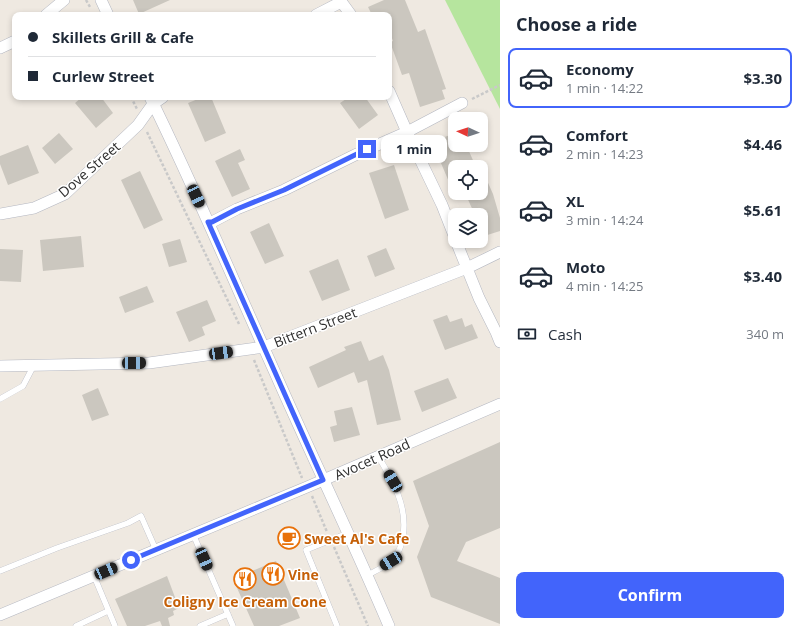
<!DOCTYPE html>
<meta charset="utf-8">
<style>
body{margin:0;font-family:"Open Sans",sans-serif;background:#f2f2f3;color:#1f2937;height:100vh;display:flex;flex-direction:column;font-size:15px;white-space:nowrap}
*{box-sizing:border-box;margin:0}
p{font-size:13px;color:#747a83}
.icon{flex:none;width:22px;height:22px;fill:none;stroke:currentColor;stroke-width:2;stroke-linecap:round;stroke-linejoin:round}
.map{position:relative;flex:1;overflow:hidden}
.drawer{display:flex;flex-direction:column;background:#fff;width:300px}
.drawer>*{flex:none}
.top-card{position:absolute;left:12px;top:12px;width:380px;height:88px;border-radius:8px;box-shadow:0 2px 6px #0003;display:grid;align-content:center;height:88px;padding:0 16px;background:#fff}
.needle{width:26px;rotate:273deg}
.tools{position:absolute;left:448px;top:112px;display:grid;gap:8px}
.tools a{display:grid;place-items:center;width:40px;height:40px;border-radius:8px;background:#fff;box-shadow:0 2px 6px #0003;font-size:20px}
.end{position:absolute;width:18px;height:18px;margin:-9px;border:5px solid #4264fb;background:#fff;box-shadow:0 0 0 2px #fff}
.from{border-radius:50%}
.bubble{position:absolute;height:28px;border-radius:8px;background:#fff;box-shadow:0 2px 6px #0003;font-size:13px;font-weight:700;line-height:28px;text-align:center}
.car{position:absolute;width:12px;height:24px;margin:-12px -6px;border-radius:5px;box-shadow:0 0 3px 1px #0007;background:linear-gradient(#222 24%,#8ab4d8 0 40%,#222 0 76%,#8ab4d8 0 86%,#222 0)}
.top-card b{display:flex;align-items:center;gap:14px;height:38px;font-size:15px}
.top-card b+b{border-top:1px solid #e0e1e3}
.top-card i{width:10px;height:10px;background:#1f2937}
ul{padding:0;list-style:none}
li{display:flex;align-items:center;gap:12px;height:60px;margin:0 8px 6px;padding:0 8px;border:2px solid transparent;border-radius:8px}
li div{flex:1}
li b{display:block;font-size:15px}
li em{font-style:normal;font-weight:700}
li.on{border-color:#4264fb}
li>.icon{width:36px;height:36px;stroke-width:1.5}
h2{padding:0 16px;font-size:18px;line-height:48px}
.pay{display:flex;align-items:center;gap:10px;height:44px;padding:0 16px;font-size:15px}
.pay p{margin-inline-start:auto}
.button{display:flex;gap:8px;margin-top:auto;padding:8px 16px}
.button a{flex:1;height:46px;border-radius:8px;background:#4264fb;color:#fff;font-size:16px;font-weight:700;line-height:46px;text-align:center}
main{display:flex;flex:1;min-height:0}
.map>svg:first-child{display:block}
.green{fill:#b6e59e}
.building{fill:#cbc7bf}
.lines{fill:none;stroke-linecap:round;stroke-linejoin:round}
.lane-casing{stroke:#b4b7c1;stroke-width:6}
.street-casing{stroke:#b4b7c1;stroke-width:12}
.path{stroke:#c9c9c9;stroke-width:2.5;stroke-dasharray:3 2;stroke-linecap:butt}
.lane{stroke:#fff;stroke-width:5.5}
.street{stroke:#fff;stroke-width:11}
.route{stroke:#4264fb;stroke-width:5}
.labels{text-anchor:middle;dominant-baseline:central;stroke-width:3;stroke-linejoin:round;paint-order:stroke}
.street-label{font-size:14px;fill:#2e2e2e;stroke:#fff}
.food-label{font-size:14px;font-weight:bold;fill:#c56008;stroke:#fff;text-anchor:start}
</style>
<main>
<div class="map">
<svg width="500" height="626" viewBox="0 0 500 626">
<rect width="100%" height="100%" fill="#efe9e1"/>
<path class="green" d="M445 0H500V109Z"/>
<path class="building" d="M133 0H170L139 14Z
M384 0H405L418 32 425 29 446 89 442 90 445 99 420 107 409 73 402 75 390 42 393 41 389 30V15H372L368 7Z
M82 97H101L113 113 96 128 75 103Z
M203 97H211L226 133 205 142 188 103Z
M349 97H365L378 115 359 129 340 103Z
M59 133 73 149 55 164 42 148Z
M455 133V145H462L464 151 468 149 476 167H455V196L432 142Z
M28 145 39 173 8 185 0 164V156Z
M240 149 245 160 238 163 250 189 232 197 215 161Z
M394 165 409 210 385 219 369 173Z
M481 167 493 194 500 218V231L481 237V215H475L465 193H481Z
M140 171 163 220 144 229 121 180Z
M269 223 284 256 265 264 250 232Z
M81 236 84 267 43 271 40 240Z
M180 239 187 262 169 267 162 244Z
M386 248 395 269 375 277 367 256Z
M0 249 23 250 21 282 0 281Z
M338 259 350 290 322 301 309 271Z
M147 286 154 302 125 313 119 297Z
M207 300 216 321 202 327 205 335 189 342 176 312Z
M447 315 450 322 462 318 465 327 472 324 478 338 445 350 433 320Z
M361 341 369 361 383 355 389 370 401 420 377 425 367 380 358 383 354 372 318 388 309 367 346 350 344 347Z
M448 378 457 398 422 412 414 391Z
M98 388 109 415 92 421 82 395Z
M352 407 360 435 334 442 330 427 337 425 334 411Z
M500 442V528L466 542 457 561 500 578V624L431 597 417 557 429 526 413 481Z
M276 561 300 618 279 626H254L233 579Z
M167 576 179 608 173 611 174 615 168 618 170 626H162L160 621 145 626H127L115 599Z"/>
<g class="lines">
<g class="lane-casing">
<path id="lane" d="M0 399 23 386 34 365
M193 534 233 626
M0 571 57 548 128 523 141 516 156 550
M368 575C375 571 385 567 391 561 399 553 401 547 403 536 408 507 393 481 378 456
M94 576 115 626
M76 626 108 611
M200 626 228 614
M337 626 306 550 348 533"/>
</g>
<g class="street-casing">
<path id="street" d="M101 0 108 15
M340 0 351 15
M46 15 64 0
M316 15 341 2
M0 48 15 41
M389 91 407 132 442 205 455 238
M150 97C195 188 234 282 276 375 313 459 353 541 389 626
M0 214 34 208 65 194 138 125 153 104 163 97
M208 222H212L237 209 284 190 357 154 407 132 462 103
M456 241 479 298 496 332 500 342
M0 366 149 363 264 347 467 268 500 252
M0 615 307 487 500 404"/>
</g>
<path class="path" d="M86 0 90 7
M131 97 137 109
M472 99 500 85
M147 132 239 324
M254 360 302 478
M312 496 327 532
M334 547 368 626"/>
<use href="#lane" class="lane"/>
<use href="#street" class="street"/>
</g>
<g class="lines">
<path class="route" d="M131 560 323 480 208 222H212L237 209 284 190 367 149"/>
</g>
<defs>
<g id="cafe-ring" transform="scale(1.15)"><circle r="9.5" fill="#fff" stroke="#e8710a" stroke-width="1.5"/><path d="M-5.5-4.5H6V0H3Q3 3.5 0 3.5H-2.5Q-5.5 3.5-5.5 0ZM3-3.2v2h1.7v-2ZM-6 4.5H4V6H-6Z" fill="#e8710a"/></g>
<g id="restaurant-ring" transform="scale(1.15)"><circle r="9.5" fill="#fff" stroke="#e8710a" stroke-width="1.5"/><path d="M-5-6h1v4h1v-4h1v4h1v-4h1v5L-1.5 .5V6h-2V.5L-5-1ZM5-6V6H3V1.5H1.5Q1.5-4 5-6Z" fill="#e8710a"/></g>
</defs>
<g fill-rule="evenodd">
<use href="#cafe-ring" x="289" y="538"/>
<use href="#restaurant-ring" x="273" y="574"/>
<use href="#restaurant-ring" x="245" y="579"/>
</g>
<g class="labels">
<g class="street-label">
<text transform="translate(89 169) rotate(-41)">Dove Street</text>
<text transform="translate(315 327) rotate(-21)">Bittern Street</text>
<text transform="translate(372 459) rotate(-24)">Avocet Road</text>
</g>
<g class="food-label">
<text x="304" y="538">Sweet Al's Cafe</text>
<text x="288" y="574">Vine</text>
<text x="245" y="601" text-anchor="middle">Coligny Ice Cream Cone</text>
</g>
</g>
</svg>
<div class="tools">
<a><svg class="needle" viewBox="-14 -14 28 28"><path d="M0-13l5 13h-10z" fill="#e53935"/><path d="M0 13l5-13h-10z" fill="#747a83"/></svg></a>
<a><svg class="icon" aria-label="locate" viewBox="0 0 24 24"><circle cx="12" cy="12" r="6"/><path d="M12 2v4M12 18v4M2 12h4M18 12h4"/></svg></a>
<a><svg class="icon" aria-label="layers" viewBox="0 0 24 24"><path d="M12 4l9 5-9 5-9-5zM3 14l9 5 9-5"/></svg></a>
</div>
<i class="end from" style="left:131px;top:560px"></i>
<i class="end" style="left:367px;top:149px"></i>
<div class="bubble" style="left:381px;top:135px;width:66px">1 min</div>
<i class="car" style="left:196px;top:196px;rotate:155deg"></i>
<i class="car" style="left:221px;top:353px;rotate:82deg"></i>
<i class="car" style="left:134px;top:363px;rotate:89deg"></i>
<i class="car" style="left:393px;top:481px;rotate:329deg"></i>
<i class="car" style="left:204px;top:559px;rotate:156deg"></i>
<i class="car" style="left:391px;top:561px;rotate:239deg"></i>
<i class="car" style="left:106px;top:571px;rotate:67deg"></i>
<div class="top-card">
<b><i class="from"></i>Skillets Grill &amp; Cafe</b>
<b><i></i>Curlew Street</b>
</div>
</div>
<section class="drawer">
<h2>Choose a ride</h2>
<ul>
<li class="on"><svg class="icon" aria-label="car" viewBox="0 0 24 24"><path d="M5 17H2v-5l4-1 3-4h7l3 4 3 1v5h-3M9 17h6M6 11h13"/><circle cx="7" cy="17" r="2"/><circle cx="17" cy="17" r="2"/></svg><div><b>Economy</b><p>1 min · 14:22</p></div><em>$3.30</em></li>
<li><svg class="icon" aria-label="car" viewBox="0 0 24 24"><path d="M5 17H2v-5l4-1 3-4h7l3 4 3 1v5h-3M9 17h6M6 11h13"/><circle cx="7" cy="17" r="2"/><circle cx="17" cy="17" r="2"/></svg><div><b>Comfort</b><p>2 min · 14:23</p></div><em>$4.46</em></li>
<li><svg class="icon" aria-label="car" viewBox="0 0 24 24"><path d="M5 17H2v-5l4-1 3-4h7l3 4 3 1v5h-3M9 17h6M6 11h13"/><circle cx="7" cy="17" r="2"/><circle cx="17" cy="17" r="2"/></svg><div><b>XL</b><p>3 min · 14:24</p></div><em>$5.61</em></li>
<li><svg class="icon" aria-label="car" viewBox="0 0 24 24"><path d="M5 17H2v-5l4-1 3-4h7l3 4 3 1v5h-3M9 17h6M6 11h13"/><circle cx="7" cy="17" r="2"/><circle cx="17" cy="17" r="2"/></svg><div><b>Moto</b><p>4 min · 14:25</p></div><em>$3.40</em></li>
</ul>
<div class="pay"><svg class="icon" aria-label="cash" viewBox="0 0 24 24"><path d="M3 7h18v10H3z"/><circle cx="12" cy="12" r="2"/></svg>Cash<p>340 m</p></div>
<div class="button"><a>Confirm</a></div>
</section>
</main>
